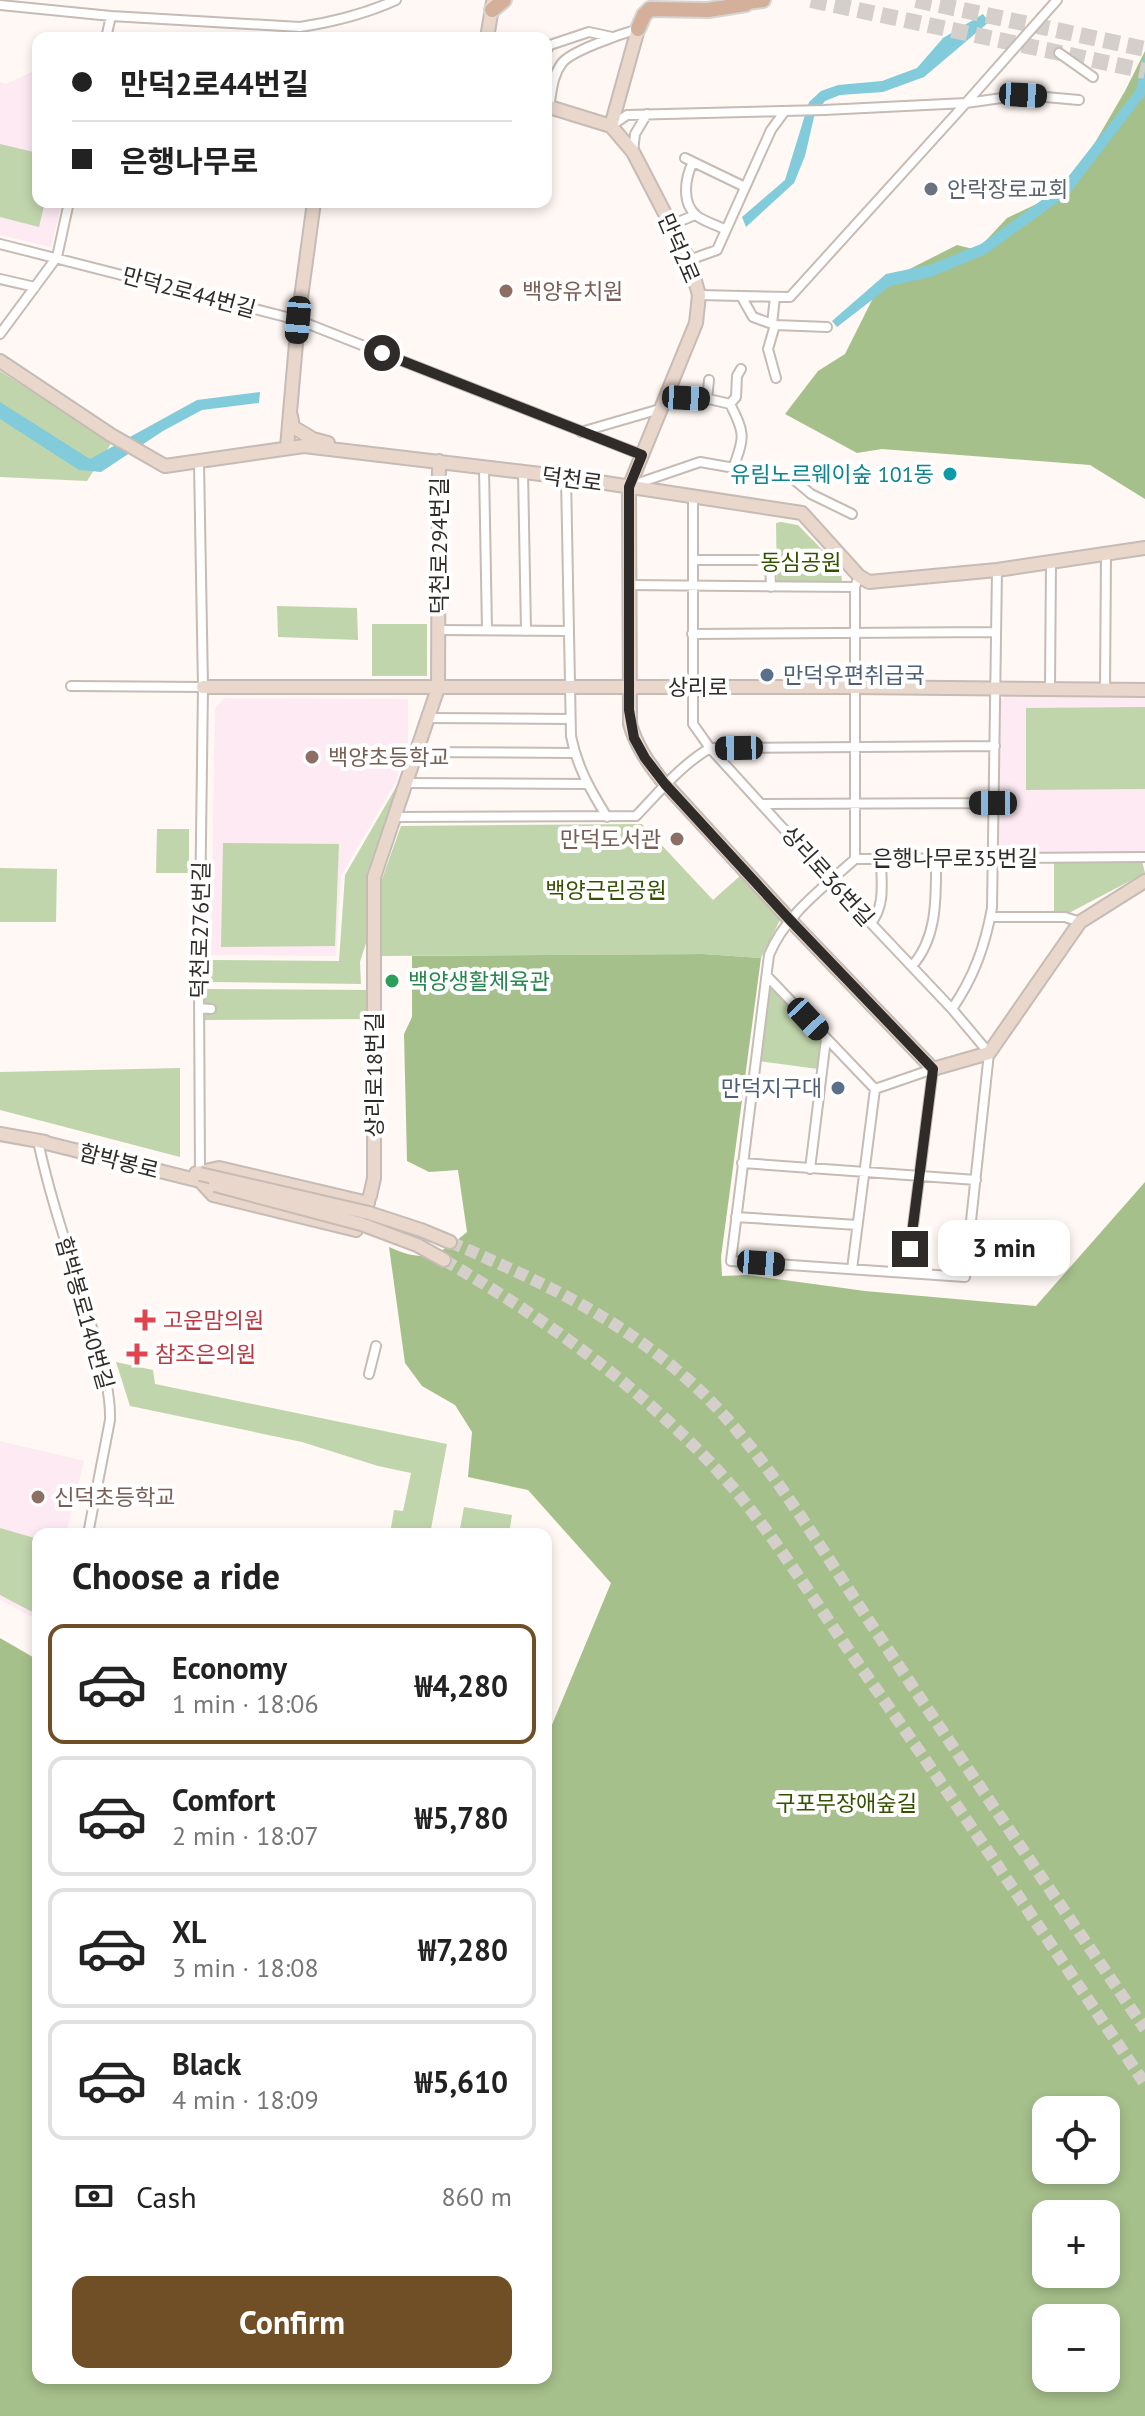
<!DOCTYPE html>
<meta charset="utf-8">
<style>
body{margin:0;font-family:"PT Sans","Noto Sans KR",sans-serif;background:#f6f6f6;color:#222;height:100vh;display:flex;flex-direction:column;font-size:30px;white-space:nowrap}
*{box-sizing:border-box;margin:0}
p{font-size:26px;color:#767676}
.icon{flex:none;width:44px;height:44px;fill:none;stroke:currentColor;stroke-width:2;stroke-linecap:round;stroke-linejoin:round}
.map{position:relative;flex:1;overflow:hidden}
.side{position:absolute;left:32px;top:1528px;width:520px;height:856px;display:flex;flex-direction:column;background:#fff;border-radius:16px;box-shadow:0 4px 12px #0003}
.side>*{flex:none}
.hud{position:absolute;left:32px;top:32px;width:520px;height:176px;border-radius:16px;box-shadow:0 4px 12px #0003;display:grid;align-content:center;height:176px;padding:0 40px;background:#fff}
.fabs{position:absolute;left:1032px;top:2096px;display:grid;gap:16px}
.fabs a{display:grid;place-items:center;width:88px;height:88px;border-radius:16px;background:#fff;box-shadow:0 4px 12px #0003;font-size:40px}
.end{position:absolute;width:36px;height:36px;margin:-18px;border:10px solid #2f2b29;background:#fff;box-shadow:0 0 0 4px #fff}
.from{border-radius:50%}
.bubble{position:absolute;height:56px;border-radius:16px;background:#fff;box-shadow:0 4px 12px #0003;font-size:26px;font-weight:700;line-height:56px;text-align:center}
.car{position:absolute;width:24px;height:48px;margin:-24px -12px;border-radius:10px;box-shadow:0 0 6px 2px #0007;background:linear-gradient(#222 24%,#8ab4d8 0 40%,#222 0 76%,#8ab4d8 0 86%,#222 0)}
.hud b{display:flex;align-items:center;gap:28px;height:76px;font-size:30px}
.hud b+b{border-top:2px solid #e0e0e0}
.hud i{width:20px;height:20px;background:#222}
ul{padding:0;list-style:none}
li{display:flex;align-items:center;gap:24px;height:120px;margin:0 16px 12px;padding:0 24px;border:4px solid #e0e0e0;border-radius:16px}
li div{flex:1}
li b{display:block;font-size:30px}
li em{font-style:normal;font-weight:700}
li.selected{border-color:#704e26}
li>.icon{width:72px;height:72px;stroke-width:1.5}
h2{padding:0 40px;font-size:36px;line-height:96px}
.pay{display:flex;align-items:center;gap:20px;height:88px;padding:0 40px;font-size:30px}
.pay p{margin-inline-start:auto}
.primary-button{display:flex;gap:16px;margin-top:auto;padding:16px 40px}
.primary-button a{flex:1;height:92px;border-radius:16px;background:#704e26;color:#fff;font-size:32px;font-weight:700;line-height:92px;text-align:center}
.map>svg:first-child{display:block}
.education{fill:#fdeaf3}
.green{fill:#c1d5ac}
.forest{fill:#a6c08b;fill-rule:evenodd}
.water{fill:#81cbdb}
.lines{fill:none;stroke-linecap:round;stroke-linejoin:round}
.secondary-tunnel{stroke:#d5cfcb;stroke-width:12;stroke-dasharray:12 6;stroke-linecap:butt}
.highway-tunnel{stroke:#d5cfcb;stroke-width:16;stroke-dasharray:16 8;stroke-linecap:butt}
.street-casing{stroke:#c6bbb5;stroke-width:12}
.secondary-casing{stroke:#c6bbb5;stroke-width:16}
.primary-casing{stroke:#d5d5d4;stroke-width:18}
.street{stroke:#fff;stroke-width:8}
.secondary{stroke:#e9d7cc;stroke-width:12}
.primary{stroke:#d4af99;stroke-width:14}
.secondary-bridge-casing{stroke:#c6bbb5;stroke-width:16;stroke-linecap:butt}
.secondary-bridge{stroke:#e9d7cc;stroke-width:12}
.route{stroke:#2f2b29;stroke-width:10}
.worship-dot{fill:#6b7280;stroke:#fff;stroke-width:3}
.education-dot{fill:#8d6e63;stroke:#fff;stroke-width:3}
.culture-dot{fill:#0f9aa8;stroke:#fff;stroke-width:3}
.service-dot{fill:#5c6f8a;stroke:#fff;stroke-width:3}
.leisure-dot{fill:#2e9e5b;stroke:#fff;stroke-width:3}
.health-dot{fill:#e0444e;stroke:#fff;stroke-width:3}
.labels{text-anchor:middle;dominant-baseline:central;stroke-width:8;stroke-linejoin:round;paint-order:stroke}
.worship-label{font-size:22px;fill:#5b616d;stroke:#fff;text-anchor:start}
.street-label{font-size:22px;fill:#2f2b29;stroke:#fff}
.education-label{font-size:22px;fill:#785e54;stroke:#fff;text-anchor:start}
.culture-label{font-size:22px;fill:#0d838f;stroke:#fff;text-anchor:end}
.park-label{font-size:22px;fill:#345100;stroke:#fff}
.service-label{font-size:22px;fill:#4e5e75;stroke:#fff;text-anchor:start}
.leisure-label{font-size:22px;fill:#27864d;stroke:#fff;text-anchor:start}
.health-label{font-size:22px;fill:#be3a42;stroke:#fff;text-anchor:start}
</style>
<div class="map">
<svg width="1145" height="2416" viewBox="0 0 1145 2416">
<rect width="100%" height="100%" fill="#fff8f4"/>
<path class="education" d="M38 69V202H62L51 247 0 235V82L6 84Z
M1007 694H1145V852L1001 855 997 846 1001 701Z
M224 698 408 699V741L396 782 341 876 336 956 211 955 215 708Z
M0 1441 84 1461 66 1534H38V1620L0 1600Z"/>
<path class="green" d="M0 144 38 153V202H45L39 227 0 217Z
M0 371 112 442 87 481 0 477Z
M781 522 798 525 841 569 842 582 837 585H777L776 523Z
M277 606 357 608 358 640 278 637Z
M372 624H427V676H372Z
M1145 707V789L1026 790V708Z
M399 782 367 873 366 943 360 962 361 984 211 982V960L339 961 345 875Z
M642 824 713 900 741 875 781 918 761 958 703 954 380 956 382 879 401 826Z
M157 829H189V873H156Z
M223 843 339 844 335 946 221 947Z
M1142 861 1145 873 1069 913H1054V862Z
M0 868 57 869 56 922H0Z
M769 988 775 989 821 1037 818 1069 758 1061Z
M205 989 374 990V1019L205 1020Z
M180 1068V1157L0 1110V1072Z
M116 1362 153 1370 155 1384 447 1444 430 1534H390L394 1510 403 1511 411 1473 378 1466 302 1442 130 1406Z
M464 1507 512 1515 509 1534H459Z
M0 1528 38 1539V1615L0 1595Z"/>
<path class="forest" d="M1145 51V499L1090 465 882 449 857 453 785 414 818 371 845 354 880 284 957 245 977 250 1007 218 1068 189 1125 91Z
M703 954 761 958 721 1257 722 1276 748 1275 865 1291 1036 1306 1145 1182V2416H0V1638L38 1660V2378H546V1733L549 1732 611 1583 528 1490 468 1477 472 1432 455 1405 422 1386 405 1363 389 1247C425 1263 437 1257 467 1232L458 1170 429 1172 407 1161 404 1034 412 1017V956ZM1046 2110H1106V2170H1046ZM1046 2214H1106V2274H1046ZM1046 2318H1106V2378H1046Z"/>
<path class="water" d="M983 14 989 22 924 77 883 92 840 95 825 101 814 117 805 156 794 183 746 227 742 217 785 180 809 102 821 91 838 85 882 81 917 68 943 38Z
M1145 57V95L1069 194 986 254 931 277 890 286 837 327 832 321 886 274 929 265 981 244 1061 186 1136 90 1142 62Z
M260 392 259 403 202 410 163 431 101 472 79 470 0 419V402L90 459 197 400Z"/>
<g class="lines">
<path class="secondary-tunnel" d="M450 1242C542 1282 619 1317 694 1385 764 1449 824 1554 877 1633 965 1766 1055 1897 1145 2029
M444 1260C543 1318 624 1375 704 1456 763 1516 807 1591 855 1659 954 1799 1049 1942 1145 2084"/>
<path class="highway-tunnel" d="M811 0 1145 71
M916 0 1145 49"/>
<g class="street-casing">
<path id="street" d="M0 5 111 16 300 27C333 22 365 14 396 0
M106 38 111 16
M546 51 550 45 589 32 612 37
M1059 53 1093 77
M549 107C552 92 552 76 562 63 571 51 621 34 638 29
M611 126 627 115 824 110 966 103 1057 0
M633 152 635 134 647 114
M685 158 745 187
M693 162C685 178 681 203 697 216 705 222 717 225 726 230
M671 225 695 215
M0 244 298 320 642 455
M689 260 717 250 771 130 785 111
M0 279 35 287
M699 295 790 297 966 103 1023 95 1079 100
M741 296 753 317 775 325 827 327
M772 324 775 297
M775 325 768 349 776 378
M0 334 57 257 69 202
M665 397 709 399 730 404C745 433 745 437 733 468
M707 399 709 380
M730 404 736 397 737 376 741 369
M581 432 660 409
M199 463 203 687 199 989 200 1174
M484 468 487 630
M523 472 526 631
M566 477 571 736C577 767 591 791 607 817
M633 485 700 462 792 478 811 494 852 514
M693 497V724L710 748 831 881 952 1009 989 1053 965 1277 731 1261 769 955C785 915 824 887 855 859L1145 857
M693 560H770L771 587
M628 585 855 587
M438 630 568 631
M692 634 996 632
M71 686 203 687
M1050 688 1051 562
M1105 689 1106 554
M428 718 570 719
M417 752 574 753
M407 783 587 784
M763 804 993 803
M395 817 636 816C659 792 681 765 710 748L995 746
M855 859V587L859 576
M991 917H1065L1080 922
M871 923C886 905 881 881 881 859
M912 966C938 937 936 896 936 859
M767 976 875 1089
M199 1008 211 1009
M952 1009C974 977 985 946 992 908L997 570
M875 1089 933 1069 907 1273
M38 1141C51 1203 73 1263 91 1324 99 1354 111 1389 110 1420L88 1534
M742 1163 976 1180
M810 1169 826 1039
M736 1217 857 1225
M852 1269 875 1089
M369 1374 376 1346"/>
</g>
<g class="secondary-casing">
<path id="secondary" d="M487 38 493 2
M546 106 611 126 633 152 689 260 699 295 696 323 629 487 630 724C636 745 647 761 660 778L790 920 933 1069 989 1053 1080 922 1145 881
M611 126 638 29
M0 361 111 435 165 466 304 446 566 477 802 513 859 576 869 582 997 570 1145 548
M291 416 293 427 313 439 328 443
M287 447 298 320 314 202
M203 687H855L1145 690
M0 1134 45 1142
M38 1141 200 1181 213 1195 356 1230 370 1196 374 1178V877L438 688 439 461
M196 1173 219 1168 368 1203
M421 1230 450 1242
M417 1245 444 1260"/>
</g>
<g class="primary-casing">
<path id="primary" d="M739 3 763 0
M492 10 504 0
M638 29 644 15 650 9 708 10 746 4"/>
</g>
<use href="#street" class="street"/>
<use href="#secondary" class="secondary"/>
<use href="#primary" class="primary"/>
<g class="secondary-bridge-casing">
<path id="secondary-bridge" d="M200 1174 369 1213 421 1230
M215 1185 361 1224 417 1245"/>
</g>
<use href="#secondary-bridge" class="secondary-bridge"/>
</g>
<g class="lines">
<path class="route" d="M382 353 642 455 629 487V710L634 738 645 758 665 784 790 920 933 1069 910 1249"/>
</g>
<circle class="worship-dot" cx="931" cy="189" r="8"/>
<g class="education-dot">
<circle cx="506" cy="291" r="8"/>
<circle cx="312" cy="757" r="8"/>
<circle cx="677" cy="839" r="8"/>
<circle cx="38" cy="1497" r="8"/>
</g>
<circle class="culture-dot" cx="950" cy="474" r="8"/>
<g class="service-dot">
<circle cx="767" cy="675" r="8"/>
<circle cx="838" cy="1088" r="8"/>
</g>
<circle class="leisure-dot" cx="392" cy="981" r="8"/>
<g class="health-dot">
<path d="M141 1308h8v8h8v8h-8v8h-8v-8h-8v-8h8z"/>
<path d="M133 1342h8v8h8v8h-8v8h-8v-8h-8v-8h8z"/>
</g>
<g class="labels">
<g class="worship-label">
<text x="947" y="189">안락장로교회</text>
</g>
<g class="street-label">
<text transform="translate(679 248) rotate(67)">만덕2로</text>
<text transform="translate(189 292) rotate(15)">만덕2로44번길</text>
<text transform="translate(572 479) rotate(8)">덕천로</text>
<text transform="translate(439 546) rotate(-90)">덕천로294번길</text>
<text x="698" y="687">상리로</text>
<text x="955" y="858">은행나무로35번길</text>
<text transform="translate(828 876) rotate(48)">상리로36번길</text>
<text transform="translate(200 930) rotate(-89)">덕천로276번길</text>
<text transform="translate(374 1075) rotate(-90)">상리로18번길</text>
<text transform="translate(119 1161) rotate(14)">함박봉로</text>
<text transform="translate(85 1313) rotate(74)">함박봉로140번길</text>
</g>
<g class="education-label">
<text x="522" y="291">백양유치원</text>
<text x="328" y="757">백양초등학교</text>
<text x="661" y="839" text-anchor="end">만덕도서관</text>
<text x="54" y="1497">신덕초등학교</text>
</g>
<g class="culture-label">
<text x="934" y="474">유림노르웨이숲 101동</text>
</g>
<g class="park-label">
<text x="801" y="562">동심공원</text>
<text x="606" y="890">백양근린공원</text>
<text x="846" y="1803">구포무장애숲길</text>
</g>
<g class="service-label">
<text x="783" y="675">만덕우편취급국</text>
<text x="822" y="1088" text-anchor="end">만덕지구대</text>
</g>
<g class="leisure-label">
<text x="408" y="981">백양생활체육관</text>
</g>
<g class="health-label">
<text x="163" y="1320">고운맘의원</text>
<text x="155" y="1354">참조은의원</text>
</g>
</g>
</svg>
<div class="fabs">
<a><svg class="icon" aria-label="locate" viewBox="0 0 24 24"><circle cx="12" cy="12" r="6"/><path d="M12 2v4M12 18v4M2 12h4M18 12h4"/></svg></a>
<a>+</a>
<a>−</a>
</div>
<i class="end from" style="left:382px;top:353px"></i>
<i class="end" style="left:910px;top:1249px"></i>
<div class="bubble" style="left:938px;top:1220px;width:132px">3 min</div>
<i class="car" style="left:1023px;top:95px;rotate:93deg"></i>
<i class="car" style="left:298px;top:320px;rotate:185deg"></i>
<i class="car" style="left:686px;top:398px;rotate:93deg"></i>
<i class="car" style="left:739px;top:748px;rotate:269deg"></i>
<i class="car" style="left:993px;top:803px;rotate:270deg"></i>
<i class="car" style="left:808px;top:1019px;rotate:137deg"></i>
<i class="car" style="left:761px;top:1263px;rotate:94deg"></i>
<div class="hud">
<b><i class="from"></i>만덕2로44번길</b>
<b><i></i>은행나무로</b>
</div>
<section class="side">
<h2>Choose a ride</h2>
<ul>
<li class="selected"><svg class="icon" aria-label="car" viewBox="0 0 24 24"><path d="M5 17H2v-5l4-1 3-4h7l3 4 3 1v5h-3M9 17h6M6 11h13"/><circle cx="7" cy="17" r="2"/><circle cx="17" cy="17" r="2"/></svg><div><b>Economy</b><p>1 min · 18:06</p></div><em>₩4,280</em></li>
<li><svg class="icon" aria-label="car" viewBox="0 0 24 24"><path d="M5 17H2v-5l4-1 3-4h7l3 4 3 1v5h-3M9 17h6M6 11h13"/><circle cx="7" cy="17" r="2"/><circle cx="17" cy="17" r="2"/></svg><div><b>Comfort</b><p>2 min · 18:07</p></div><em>₩5,780</em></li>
<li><svg class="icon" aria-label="car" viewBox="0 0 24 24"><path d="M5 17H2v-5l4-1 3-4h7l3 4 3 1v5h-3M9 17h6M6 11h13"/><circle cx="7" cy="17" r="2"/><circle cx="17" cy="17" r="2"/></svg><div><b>XL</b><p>3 min · 18:08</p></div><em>₩7,280</em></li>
<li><svg class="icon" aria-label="car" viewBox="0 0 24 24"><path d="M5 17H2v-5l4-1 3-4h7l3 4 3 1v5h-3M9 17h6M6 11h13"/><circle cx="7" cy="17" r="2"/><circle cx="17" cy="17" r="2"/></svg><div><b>Black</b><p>4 min · 18:09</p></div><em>₩5,610</em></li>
</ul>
<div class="pay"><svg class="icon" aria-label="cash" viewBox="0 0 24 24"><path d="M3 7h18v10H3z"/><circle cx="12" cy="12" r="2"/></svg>Cash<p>860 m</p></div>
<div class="primary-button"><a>Confirm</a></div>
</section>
</div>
